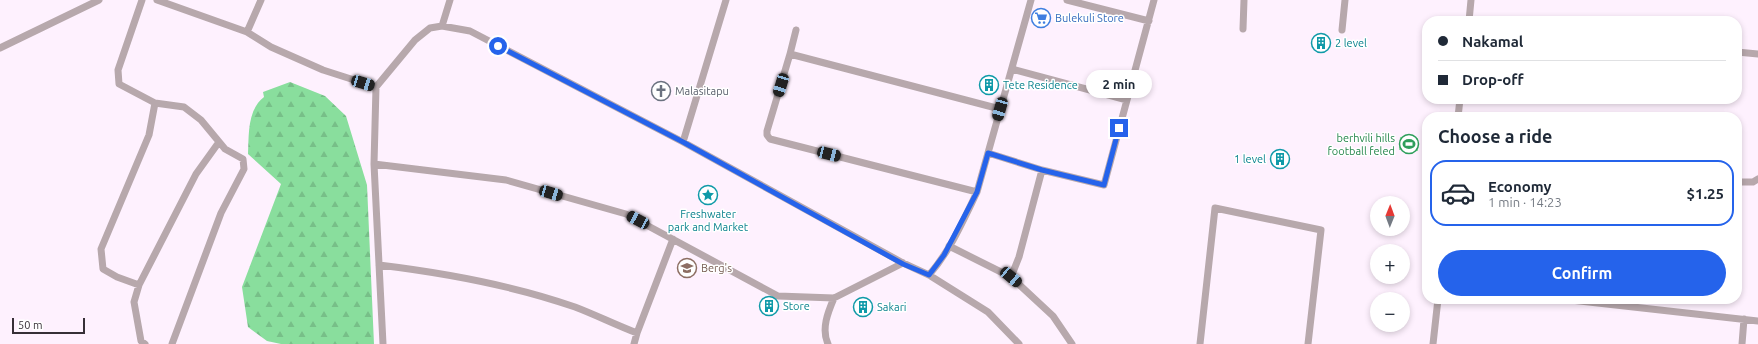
<!DOCTYPE html>
<meta charset="utf-8">
<style>
body{margin:0;font-family:Ubuntu,sans-serif;background:#f6f6f7;color:#1f2937;height:100vh;display:flex;flex-direction:column;font-size:15px;white-space:nowrap}
*{box-sizing:border-box;margin:0}
p{font-size:13px;color:#747a83}
.icon{flex:none;width:22px;height:22px;fill:none;stroke:currentColor;stroke-width:2;stroke-linecap:round;stroke-linejoin:round}
.map{position:relative;flex:1;overflow:hidden}
.drawer{position:absolute;left:1422px;top:112px;width:320px;height:192px;display:flex;flex-direction:column;background:#fff;border-radius:16px;box-shadow:0 2px 6px #0003}
.drawer>*{flex:none}
.top-card{position:absolute;left:1422px;top:16px;width:320px;height:88px;border-radius:16px;box-shadow:0 2px 6px #0003;display:grid;align-content:center;height:88px;padding:0 16px;background:#fff}
.needle{width:26px;rotate:1deg}
.fabs{position:absolute;left:1370px;top:196px;display:grid;gap:8px}
.fabs a{display:grid;place-items:center;width:40px;height:40px;border-radius:50%;background:#fff;box-shadow:0 2px 6px #0003;font-size:20px}
.scale{position:absolute;left:12px;bottom:10px;width:73px;box-sizing:border-box;padding-left:4px;border:2px solid #372f37;border-top:0;font-size:11px;line-height:14px;white-space:nowrap;color:#372f37;-webkit-text-stroke:3px #fff;paint-order:stroke}
.end{position:absolute;width:18px;height:18px;margin:-9px;border:5px solid #2563eb;background:#fff;box-shadow:0 0 0 2px #fff}
.from{border-radius:50%}
.bubble{position:absolute;height:28px;border-radius:14px;background:#fff;box-shadow:0 2px 6px #0003;font-size:13px;font-weight:700;line-height:28px;text-align:center}
.car{position:absolute;width:12px;height:24px;margin:-12px -6px;border-radius:5px;box-shadow:0 0 3px 1px #0007;background:linear-gradient(#222 24%,#8ab4d8 0 40%,#222 0 76%,#8ab4d8 0 86%,#222 0)}
.top-card b{display:flex;align-items:center;gap:14px;height:38px;font-size:15px}
.top-card b+b{border-top:1px solid #e0e1e3}
.top-card i{width:10px;height:10px;background:#1f2937}
ul{padding:0;list-style:none}
li{display:flex;align-items:center;gap:12px;height:66px;margin:0 8px 6px;padding:0 8px;border:2px solid transparent;border-radius:16px}
li div{flex:1}
li b{display:block;font-size:15px}
li em{font-style:normal;font-weight:700}
li.on{border-color:#2563eb}
li>.icon{width:36px;height:36px;stroke-width:1.5}
h2{padding:0 16px;font-size:18px;line-height:48px}
.action{display:flex;gap:8px;margin-top:auto;padding:8px 16px}
.action a{flex:1;height:46px;border-radius:24px;background:#2563eb;color:#fff;font-size:16px;font-weight:700;line-height:46px;text-align:center}
.map>svg:first-child{display:block}
.forest{fill:url(#forest-firs)}
.park{fill:#90e0a2}
.lines{fill:none;stroke-linecap:round;stroke-linejoin:round}
.minor{stroke:#b7a8ac;stroke-width:7}
.route{stroke:#2563eb;stroke-width:5}
.labels{text-anchor:middle;dominant-baseline:central;stroke-width:3;stroke-linejoin:round;paint-order:stroke}
.shop-label{font-size:11px;fill:#366cbe;stroke:#fff;text-anchor:start}
.culture-label{font-size:11px;fill:#0d838f;stroke:#fff;text-anchor:start}
.worship-label{font-size:11px;fill:#5b616d;stroke:#fff;text-anchor:start}
.leisure-label{font-size:11px;fill:#27864d;stroke:#fff;text-anchor:end}
.education-label{font-size:11px;fill:#785e54;stroke:#fff;text-anchor:start}
</style>
<div class="map">
<svg width="1758" height="344" viewBox="0 0 1758 344">
<defs>
<pattern id="forest-firs" width="22" height="20" patternUnits="userSpaceOnUse"><rect width="22" height="20" fill="#89de9d"/><path d="M5 1l3.5 6h-7zM16 11l3.5 6h-7z" fill="#77bf88"/></pattern>
</defs>
<rect width="100%" height="100%" fill="#fef1fe"/>
<path class="forest" d="M290 82 325 96 346 116 367 185 374 344H281L267 341 248 327 242 287 281 184 248 154C249 135 247 110 264 97L263 92Z"/>
<path class="park" d="M1400 137 1418 138V151L1399 150Z"/>
<g class="lines">
<path class="minor" d="M142 0 118 70 119 84 155 103 184 107 201 120 225 149 243 159 244 169 221 213 172 344
M157 0 247 32 271 47 323 70 376 87
M1067 0 1149 21
M1469 21 1471 0
M442 26 450 0
M1243 29 1244 0
M796 30 790 54 767 131V135L770 139 977 192
M1342 30 1345 0
M247 32 261 0
M0 48 99 0
M1737 52 1758 54
M790 54 1000 109
M1012 69 1127 100
M1458 117 1460 99
M683 142 726 0
M988 153 1042 170 1104 185 1154 0
M374 164 506 180 626 214 778 296 834 298 903 263
M1737 182H1753L1758 179
M949 246 1011 277 1019 257 1042 170
M379 265C445 273 512 285 575 307 596 315 616 325 637 333L673 239
M929 275C950 251 963 221 977 192L1031 0
M1011 277 1053 316 1072 344
M139 285 117 277 103 269 101 249 149 135 155 103
M1562 299 1758 321
M145 344 141 341 134 302 139 285 196 174 219 142
M383 344 374 164 376 87 415 40 430 28 442 26 470 31 683 142 903 263 929 275 988 312 1019 344
M634 344 637 333
M828 344C821 329 828 312 834 298
M1200 344 1215 208 1321 230 1308 344
M1433 344 1438 299
M1742 344 1744 319"/>
</g>
<g class="lines">
<path class="route" d="M498 46 683 142 903 264 929 275 944 255 977 192 988 153 1042 170 1104 185 1119 128"/>
</g>
<defs>
<g id="supermarket-ring" transform="scale(1)"><circle r="9.5" fill="#fff" stroke="#3f7fe0" stroke-width="1.5"/><path d="M-6-5.5h2.5l.6 2H6L4.5 2H-2.5L-4.4-4H-6ZM-1.5 3.2a1.3 1.3 0 1 0 .1 0ZM3 3.2a1.3 1.3 0 1 0 .1 0Z" fill="#3f7fe0"/></g>
<g id="building-ring" transform="scale(1)"><circle r="9.5" fill="#fff" stroke="#0f9aa8" stroke-width="1.5"/><path d="M-4-6H4V6H1V3H-1V6H-4ZM-2.5-4.3h1.7v1.8h-1.7ZM.8-4.3h1.7v1.8H.8ZM-2.5-1h1.7V.8h-1.7ZM.8-1h1.7V.8H.8Z" fill="#0f9aa8"/></g>
<g id="church-ring" transform="scale(1)"><circle r="9.5" fill="#fff" stroke="#6b7280" stroke-width="1.5"/><path d="M-1.2-6h2.4v3.5h3.3v2.4h-3.3V6h-2.4V-.1h-3.3v-2.4h3.3Z" fill="#6b7280"/></g>
<g id="stadium-ring" transform="scale(1)"><circle r="9.5" fill="#fff" stroke="#2e9e5b" stroke-width="1.5"/><path d="M0-5a6.5 5 0 1 0 0 10a6.5 5 0 1 0 0-10ZM-3.5-1.8h7v3.6h-7Z" fill="#2e9e5b"/></g>
<g id="sight-ring" transform="scale(1)"><circle r="9.5" fill="#fff" stroke="#0f9aa8" stroke-width="1.5"/><path d="M0-6L1.8-2.2L6-1.7L2.9 1.2L3.7 5.4L0 3.3L-3.7 5.4L-2.9 1.2L-6-1.7L-1.8-2.2Z" fill="#0f9aa8"/></g>
<g id="school-ring" transform="scale(1)"><circle r="9.5" fill="#fff" stroke="#8d6e63" stroke-width="1.5"/><path d="M0-5L7-2L0 1L-7-2ZM-4 1L0 2.5L4 1V4Q0 6-4 4Z" fill="#8d6e63"/></g>
</defs>
<g fill-rule="evenodd">
<use href="#supermarket-ring" x="1041" y="18"/>
<use href="#building-ring" x="1321" y="43"/>
<use href="#building-ring" x="989" y="85"/>
<use href="#church-ring" x="661" y="91"/>
<use href="#stadium-ring" x="1409" y="144"/>
<use href="#building-ring" x="1280" y="159"/>
<use href="#sight-ring" x="708" y="195"/>
<use href="#school-ring" x="687" y="268"/>
<use href="#building-ring" x="769" y="306"/>
<use href="#building-ring" x="863" y="307"/>
</g>
<g class="labels">
<g class="shop-label">
<text x="1055" y="18">Bulekuli Store</text>
</g>
<g class="culture-label">
<text x="1335" y="43">2 level</text>
<text x="1003" y="85">Tete Residence</text>
<text x="1266" y="159" text-anchor="end">1 level</text>
<text x="708" y="214" text-anchor="middle">Freshwater<tspan x="708" dy="13">park and Market</tspan></text>
<text x="783" y="306">Store</text>
<text x="877" y="307">Sakari</text>
</g>
<g class="worship-label">
<text x="675" y="91">Malasitapu</text>
</g>
<g class="leisure-label">
<text x="1395" y="138">berhvili hills<tspan x="1395" dy="13">football feled</tspan></text>
</g>
<g class="education-label">
<text x="701" y="268">Berg's</text>
</g>
</g>
</svg>
<div class="fabs">
<a><svg class="needle" viewBox="-14 -14 28 28"><path d="M0-13l5 13h-10z" fill="#e53935"/><path d="M0 13l5-13h-10z" fill="#747a83"/></svg></a>
<a>+</a>
<a>−</a>
</div>
<div class="scale">50 m</div>
<i class="end from" style="left:498px;top:46px"></i>
<i class="end" style="left:1119px;top:128px"></i>
<div class="bubble" style="left:1086px;top:70px;width:66px">2 min</div>
<i class="car" style="left:363px;top:83px;rotate:107deg"></i>
<i class="car" style="left:781px;top:85px;rotate:197deg"></i>
<i class="car" style="left:1000px;top:109px;rotate:196deg"></i>
<i class="car" style="left:829px;top:154px;rotate:104deg"></i>
<i class="car" style="left:551px;top:193px;rotate:106deg"></i>
<i class="car" style="left:638px;top:220px;rotate:298deg"></i>
<i class="car" style="left:1011px;top:277px;rotate:130deg"></i>
<div class="top-card">
<b><i class="from"></i>Nakamal</b>
<b><i></i>Drop-off</b>
</div>
<section class="drawer">
<h2>Choose a ride</h2>
<ul>
<li class="on"><svg class="icon" aria-label="car" viewBox="0 0 24 24"><path d="M5 17H2v-5l4-1 3-4h7l3 4 3 1v5h-3M9 17h6M6 11h13"/><circle cx="7" cy="17" r="2"/><circle cx="17" cy="17" r="2"/></svg><div><b>Economy</b><p>1 min · 14:23</p></div><em>$1.25</em></li>
</ul>
<div class="action"><a>Confirm</a></div>
</section>
</div>
